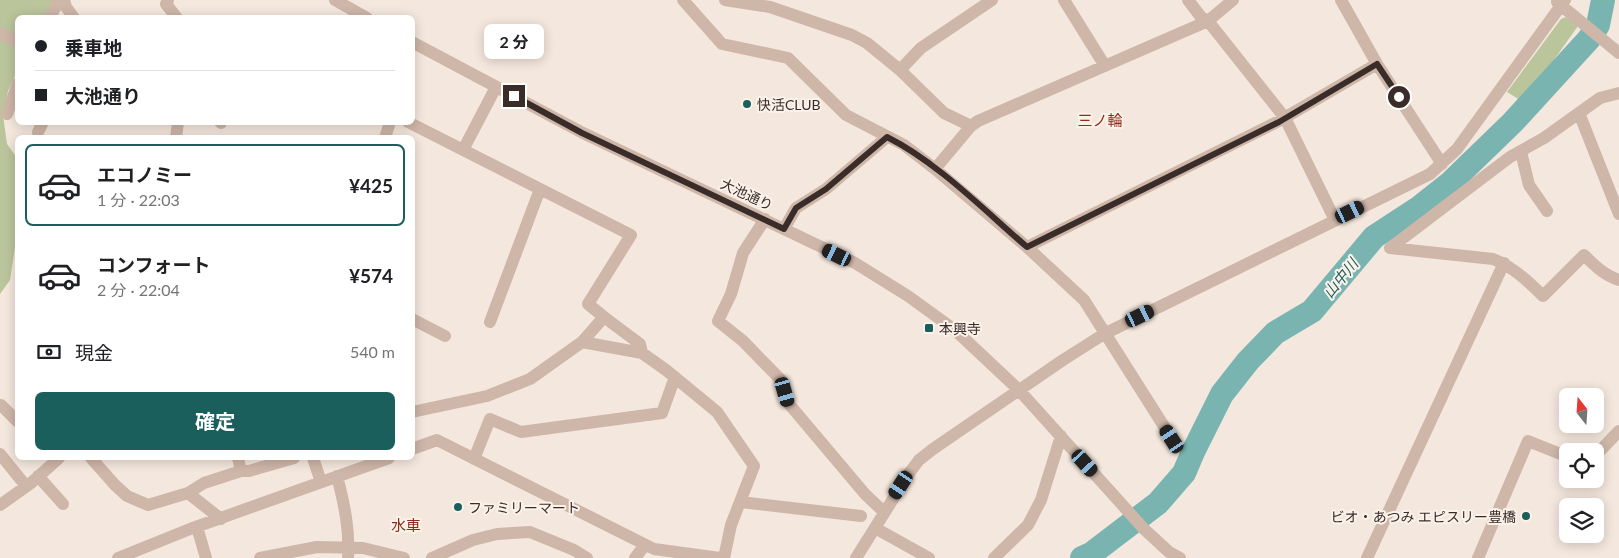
<!DOCTYPE html>
<html lang="ja">
<meta charset="utf-8">
<style>
body{margin:0;font-family:Lato,"Noto Sans JP",sans-serif;background:#f6f6f6;color:#202124;height:100vh;display:flex;flex-direction:column;font-size:19px;white-space:nowrap}
*{box-sizing:border-box;margin:0}
p{font-size:16px;color:#757577}
.icon{flex:none;width:28px;height:28px;fill:none;stroke:currentColor;stroke-width:2;stroke-linecap:round;stroke-linejoin:round}
.map{position:relative;flex:1;overflow:hidden}
.details{position:absolute;left:15px;top:135px;width:400px;height:325px;display:flex;flex-direction:column;background:#fff;border-radius:8px;box-shadow:0 2px 12px #0003}
.details>*{flex:none}
.hud{position:absolute;left:15px;top:15px;width:400px;height:110px;border-radius:8px;box-shadow:0 2px 12px #0003;display:grid;align-content:center;height:110px;padding:0 20px;background:#fff}
.needle{width:32px;rotate:343deg}
.buttons{position:absolute;left:1559px;top:388px;display:grid;gap:10px}
.buttons a{display:grid;place-items:center;width:45px;height:45px;border-radius:8px;background:#fff;box-shadow:0 2px 12px #0003;font-size:25px}
.end{position:absolute;width:22px;height:22px;margin:-11px;border:6px solid #3a2c29;background:#fff;box-shadow:0 0 0 2px #fff}
.from{border-radius:50%}
.bubble{position:absolute;height:35px;border-radius:8px;background:#fff;box-shadow:0 2px 12px #0003;font-size:16px;font-weight:700;line-height:35px;text-align:center}
.car{position:absolute;width:15px;height:30px;margin:-15px -8px;border-radius:6px;box-shadow:0 0 4px 1px #0007;background:linear-gradient(#222 24%,#8ab4d8 0 40%,#222 0 76%,#8ab4d8 0 86%,#222 0)}
.hud b{display:flex;align-items:center;gap:18px;height:48px;font-size:19px}
.hud b+b{border-top:1px solid #e0e0e0}
.hud i{width:12px;height:12px;background:#202124}
ul{padding:9px 0 0;list-style:none}
li{display:flex;align-items:center;gap:15px;height:82px;margin:0 10px 8px;padding:0 10px;border:2px solid transparent;border-radius:8px}
li div{flex:1}
li b{display:block;font-size:19px}
li em{font-style:normal;font-weight:700}
li.selected{border-color:#1b5f5d}
li>.icon{width:45px;height:45px;stroke-width:1.5}
.pay{display:flex;align-items:center;gap:12px;height:55px;padding:0 20px;font-size:19px}
.pay p{margin-inline-start:auto}
.primary-button{display:flex;gap:10px;margin-top:auto;padding:10px 20px}
.primary-button a{flex:1;height:58px;border-radius:8px;background:#1b5f5d;color:#fff;font-size:20px;font-weight:700;line-height:58px;text-align:center}
.map>svg:first-child{display:block}
.green{fill:#bbc59c}
.lines{fill:none;stroke-linecap:round;stroke-linejoin:round}
.river{stroke:#7ab4b1;stroke-width:24}
.minor{stroke:#ceb6a8;stroke-width:12}
.route{stroke:#3a2c29;stroke-width:6}
.poi-dot{fill:#1b5f5d;stroke:#fbf2ea;stroke-width:2}
.labels{text-anchor:middle;dominant-baseline:central;stroke-width:4;stroke-linejoin:round;paint-order:stroke}
.poi-label{font-size:14px;fill:#3a2c29;stroke:#fbf2ea;text-anchor:start}
.street-label{font-size:14px;fill:#3a2c29;stroke:#fbf2ea}
.neighbourhood-label{font-size:15px;fill:#8f2c1b;stroke:#fbf2ea}
.water-label{font-size:15px;font-style:italic;fill:#1b5f5d;stroke:#fbf2ea}
</style>
<div class="map">
<svg width="1619" height="558" viewBox="0 0 1619 558">
<rect width="100%" height="100%" fill="#f4e7dd"/>
<path class="green" d="M0 0H55L45 17 18 18 17 71 8 91 3 115 7 144 17 158V234L10 280 0 294Z
M1566 17 1578 26 1551 64 1520 100 1507 92 1561 19Z"/>
<g class="lines">
<path class="river" d="M1082 558 1091 554 1158 503 1184 473 1193 452 1222 394 1248 361 1275 333 1312 311 1374 237 1420 207 1449 184 1512 123 1589 39 1598 25 1603 0"/>
<path class="minor" d="M64 0 66 7 74 18
M168 0 166 4 177 18
M335 0 367 18
M683 0 722 44 788 58 846 115 904 145 935 169 1027 247 1084 300 1172 439
M725 0 770 7 852 35 867 43 900 70 944 113 971 126
M1064 0 1105 66
M1188 0 1201 17 1208 21 1285 118 1335 220
M1341 0 1377 64 1442 164
M1557 2 1619 53
M50 18 59 0
M0 33 18 42
M412 42 583 133 855 263 908 296 955 330 1019 390 1144 529 1169 552 1180 558
M900 70 921 48 992 0
M1579 113 1619 214
M7 114 18 83
M220 122 221 123
M408 122 631 235 588 304 604 317 582 342 530 379 487 396 412 412
M38 132 43 122
M176 138 178 122
M385 138 390 122
M463 150 496 87
M1521 152 1529 185 1547 211
M935 169 971 126 978 121 1208 21 1233 0
M765 219 743 253 731 294 718 321 743 341 782 381 789 404 865 494 884 512
M784 229 796 208 826 189 887 137
M1027 247 1279 121 1377 64
M1390 248 1510 157 1544 138 1600 98 1619 93
M1390 248 1493 259C1513 267 1528 281 1543 296L1584 255C1595 266 1604 275 1619 280
M604 317 640 344 642 353
M412 319 445 336
M490 322 540 189
M582 342 642 353 666 370 717 412 754 466 731 525 724 558
M1 405 18 422
M412 449 437 440 654 549 720 558
M0 454 26 486
M1595 456 1619 431
M91 458 115 485 127 496 148 505 188 493 204 483 241 471 238 458
M313 458 321 482
M474 459 490 419 521 432 662 413 675 377
M241 471H249L294 458
M38 476 63 504
M337 476C344 503 350 530 348 558
M188 493 221 519
M741 502 861 516
M0 505 31 483 59 458
M197 527 206 558
M875 528 929 558
M118 558 190 529 389 458
M260 558 317 547 363 548 404 558
M432 558 473 540 497 534 530 532 574 550 587 558
M635 558 645 545
M856 558 910 472 919 460 933 449 1063 360 1104 334 1430 174 1457 149 1565 0
M994 558 1028 525 1041 500 1061 436
M1367 558 1504 263
M1478 558 1528 441 1568 457"/>
</g>
<g class="lines">
<path class="route" d="M514 96 582 133 784 229 796 208 826 189 887 137C937 162 984 210 1027 247L1279 122 1377 64 1399 97"/>
</g>
<g class="poi-dot">
<circle cx="747" cy="104" r="5"/>
<rect x="924" y="323" width="10" height="10" rx="2.5"/>
<circle cx="458" cy="507" r="5"/>
<circle cx="1526" cy="516" r="5"/>
</g>
<g class="labels">
<g class="poi-label">
<text x="757" y="104">快活CLUB</text>
<text x="939" y="328">本興寺</text>
<text x="468" y="507">ファミリーマート</text>
<text x="1516" y="516" text-anchor="end">ビオ・あつみ エピスリー豊橋</text>
</g>
<g class="street-label">
<text transform="translate(747 194) rotate(25)">大池通り</text>
</g>
<g class="neighbourhood-label">
<text x="1100" y="120">三ノ輪</text>
<text x="406" y="525">水車</text>
</g>
<g class="water-label">
<text transform="translate(1340 278) rotate(-51)">山中川</text>
</g>
</g>
</svg>
<div class="buttons">
<a><svg class="needle" viewBox="-14 -14 28 28"><path d="M0-13l5 13h-10z" fill="#e53935"/><path d="M0 13l5-13h-10z" fill="#757577"/></svg></a>
<a><svg class="icon" aria-label="locate" viewBox="0 0 24 24"><circle cx="12" cy="12" r="6"/><path d="M12 2v4M12 18v4M2 12h4M18 12h4"/></svg></a>
<a><svg class="icon" aria-label="layers" viewBox="0 0 24 24"><path d="M12 4l9 5-9 5-9-5zM3 14l9 5 9-5"/></svg></a>
</div>
<i class="end from" style="left:1399px;top:97px"></i>
<i class="end" style="left:514px;top:96px"></i>
<div class="bubble" style="left:484px;top:24px;width:60px">2 分</div>
<i class="car" style="left:1350px;top:212px;rotate:64deg"></i>
<i class="car" style="left:837px;top:255px;rotate:296deg"></i>
<i class="car" style="left:1140px;top:316px;rotate:64deg"></i>
<i class="car" style="left:785px;top:392px;rotate:164deg"></i>
<i class="car" style="left:1172px;top:439px;rotate:327deg"></i>
<i class="car" style="left:1085px;top:463px;rotate:138deg"></i>
<i class="car" style="left:901px;top:485px;rotate:213deg"></i>
<div class="hud">
<b><i class="from"></i>乗車地</b>
<b><i></i>大池通り</b>
</div>
<section class="details">
<ul>
<li class="selected"><svg class="icon" aria-label="car" viewBox="0 0 24 24"><path d="M5 17H2v-5l4-1 3-4h7l3 4 3 1v5h-3M9 17h6M6 11h13"/><circle cx="7" cy="17" r="2"/><circle cx="17" cy="17" r="2"/></svg><div><b>エコノミー</b><p>1 分 · 22:03</p></div><em>¥425</em></li>
<li><svg class="icon" aria-label="car" viewBox="0 0 24 24"><path d="M5 17H2v-5l4-1 3-4h7l3 4 3 1v5h-3M9 17h6M6 11h13"/><circle cx="7" cy="17" r="2"/><circle cx="17" cy="17" r="2"/></svg><div><b>コンフォート</b><p>2 分 · 22:04</p></div><em>¥574</em></li>
</ul>
<div class="pay"><svg class="icon" aria-label="cash" viewBox="0 0 24 24"><path d="M3 7h18v10H3z"/><circle cx="12" cy="12" r="2"/></svg>現金<p>540 m</p></div>
<div class="primary-button"><a>確定</a></div>
</section>
</div>
